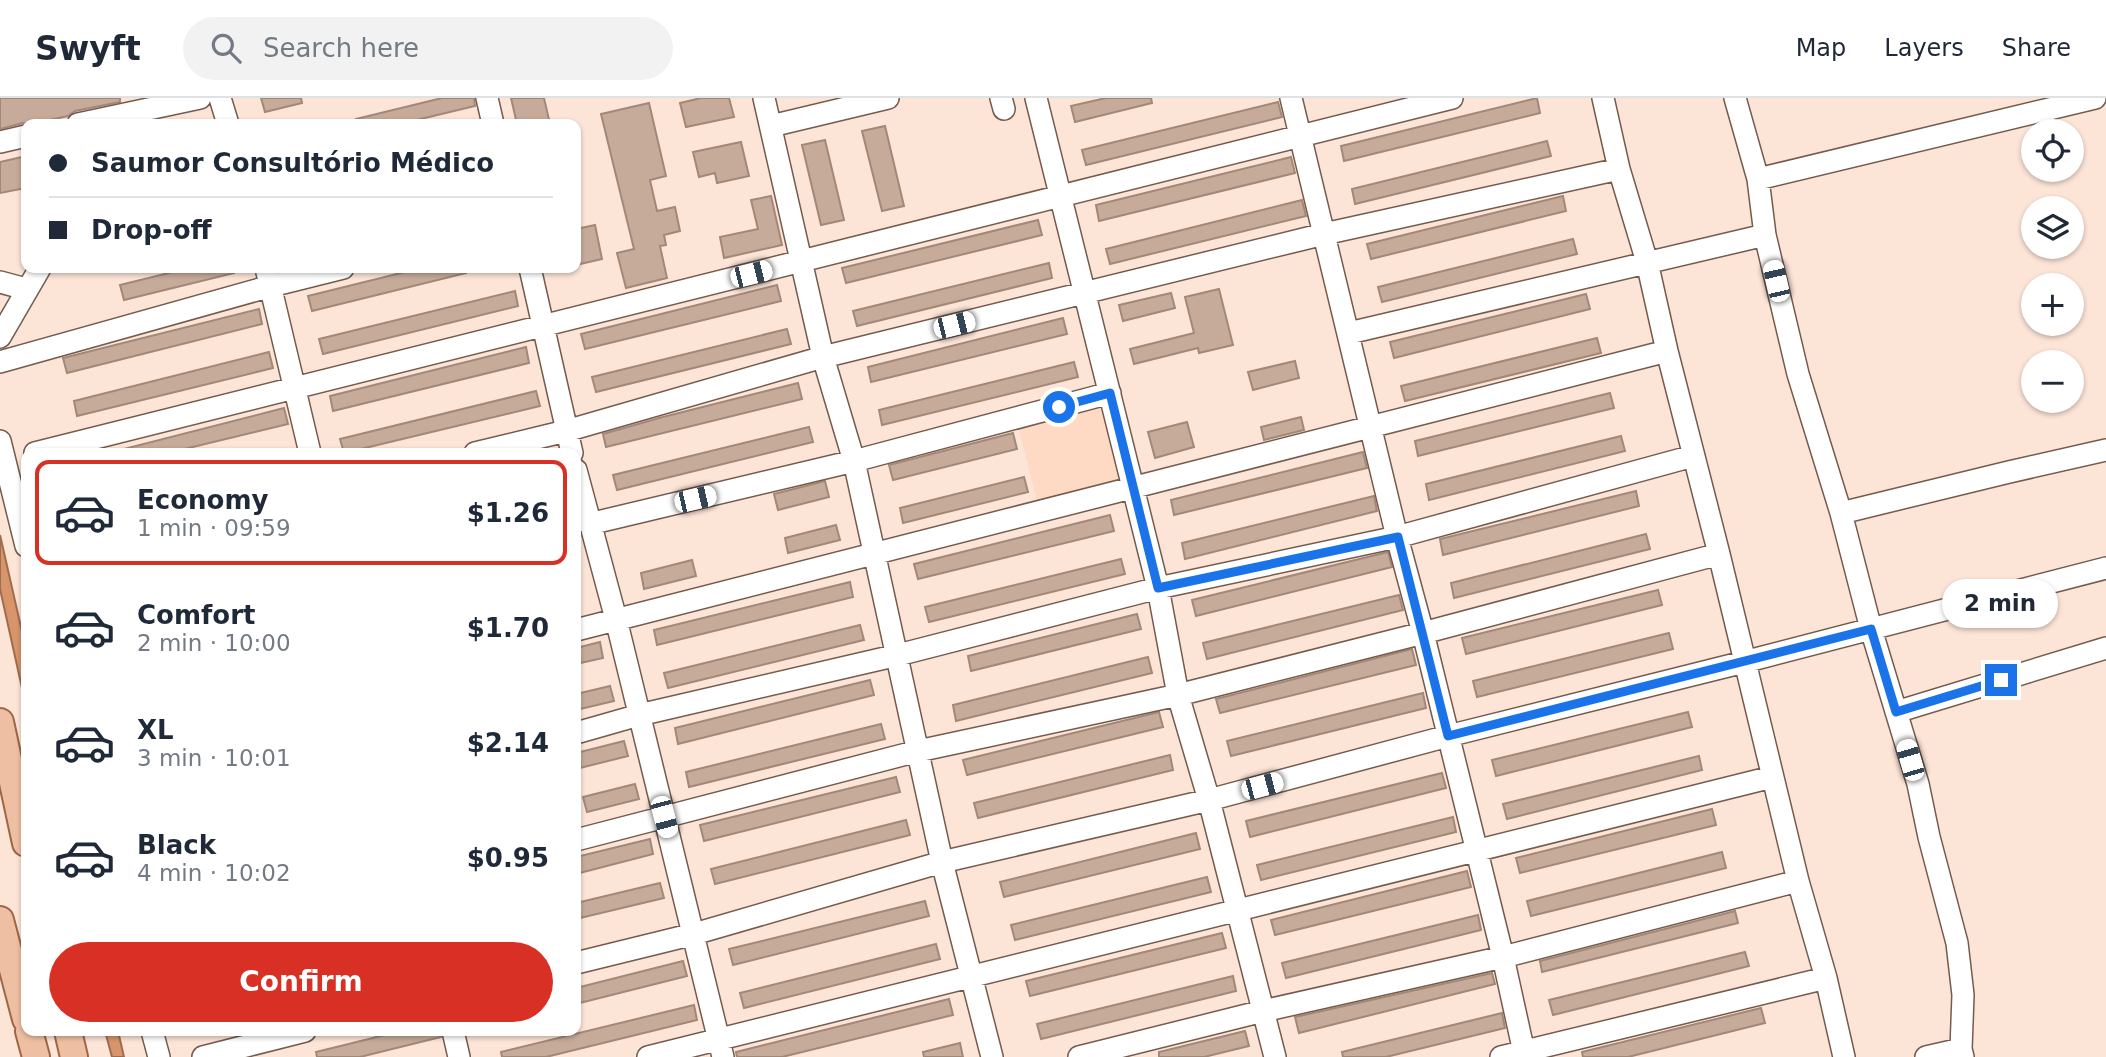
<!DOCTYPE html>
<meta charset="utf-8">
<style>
body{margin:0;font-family:"DejaVu Sans",sans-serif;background:#f2f2f3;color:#1f2937;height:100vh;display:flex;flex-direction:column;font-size:26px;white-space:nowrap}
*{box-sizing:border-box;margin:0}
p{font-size:23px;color:#747a83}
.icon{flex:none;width:38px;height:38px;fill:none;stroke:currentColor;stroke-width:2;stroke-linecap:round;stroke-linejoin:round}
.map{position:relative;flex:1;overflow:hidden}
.details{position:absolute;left:21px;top:350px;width:560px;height:588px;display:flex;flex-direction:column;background:#fff;border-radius:14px;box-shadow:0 2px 5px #0004}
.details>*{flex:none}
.guide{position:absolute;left:21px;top:21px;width:560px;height:154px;border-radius:14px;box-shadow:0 2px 5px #0004;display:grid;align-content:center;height:154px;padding:0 28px;background:#fff}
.controls{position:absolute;left:2021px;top:21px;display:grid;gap:14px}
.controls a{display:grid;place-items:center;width:63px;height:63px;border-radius:50%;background:#fff;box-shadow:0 2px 5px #0004;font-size:35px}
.end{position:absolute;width:32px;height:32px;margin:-16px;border:9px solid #1a73e8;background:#fff;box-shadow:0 0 0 4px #fff}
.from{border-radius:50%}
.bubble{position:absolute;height:49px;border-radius:24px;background:#fff;box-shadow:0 2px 5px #0004;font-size:23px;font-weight:800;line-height:49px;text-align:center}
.car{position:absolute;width:21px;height:42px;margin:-21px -10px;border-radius:9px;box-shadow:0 0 5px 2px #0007;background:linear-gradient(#fff 24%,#345 0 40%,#fff 0 76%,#345 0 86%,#fff 0)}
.guide b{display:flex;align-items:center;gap:24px;height:66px;font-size:26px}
.guide b+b{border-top:2px solid #e0e1e3}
.guide i{width:18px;height:18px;background:#1f2937}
ul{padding:12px 0 0;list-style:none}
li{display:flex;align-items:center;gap:21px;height:105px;margin:0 14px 10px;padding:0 14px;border:4px solid transparent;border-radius:14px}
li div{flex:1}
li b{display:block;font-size:26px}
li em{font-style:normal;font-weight:800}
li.selected{border-color:#d93025}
li>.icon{width:63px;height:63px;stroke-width:1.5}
.cta{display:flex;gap:14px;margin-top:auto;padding:14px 28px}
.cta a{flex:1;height:80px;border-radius:42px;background:#d93025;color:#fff;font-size:28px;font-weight:800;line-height:80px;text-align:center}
header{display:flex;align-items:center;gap:42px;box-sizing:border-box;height:98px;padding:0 35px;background:#fff;border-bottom:2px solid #e0e1e3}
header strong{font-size:33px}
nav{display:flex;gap:38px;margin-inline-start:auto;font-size:24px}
.search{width:490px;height:63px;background:#f2f2f3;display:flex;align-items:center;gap:18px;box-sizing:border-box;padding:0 24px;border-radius:38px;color:#747a83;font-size:26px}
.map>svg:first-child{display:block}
.built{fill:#fed9c4}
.water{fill:#d8946b;stroke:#9f6d4e;stroke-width:2}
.building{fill:#c6aa9a;stroke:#a38878;stroke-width:2}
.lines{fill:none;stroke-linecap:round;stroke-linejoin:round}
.minor-casing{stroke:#745b4d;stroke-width:24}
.major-casing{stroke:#9d6646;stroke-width:30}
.minor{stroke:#fff;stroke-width:21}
.major{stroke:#eebfa3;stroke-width:26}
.route{stroke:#1a73e8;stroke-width:9}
</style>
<header>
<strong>Swyft</strong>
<div class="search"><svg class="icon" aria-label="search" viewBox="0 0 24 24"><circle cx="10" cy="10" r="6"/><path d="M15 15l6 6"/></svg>Search here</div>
<nav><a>Map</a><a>Layers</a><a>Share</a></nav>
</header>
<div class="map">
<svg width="2106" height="959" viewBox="0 0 2106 959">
<rect width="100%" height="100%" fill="#fce4d7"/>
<path class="built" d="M1100 307 1119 383 1037 403 1018 327Z"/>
<path class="water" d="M0 437 26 551V608L0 491Z
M105 933H118L124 959H112Z"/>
<path class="building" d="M0 0H120V4L75 13 68 18 32 26 23 25 0 31Z
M261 0H301L302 5 265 14Z
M442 0H474L475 8 400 26H357L356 21Z
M511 0H544L550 26H517Z
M701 0H729L734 19 686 29 680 5Z
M1106 0H1151L1152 5 1075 24 1071 8Z
M1537 0 1540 15 1344 63 1341 48Z
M1278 4 1282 19 1086 67 1082 52Z
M649 5 666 78 650 82 657 113 675 109 680 133 664 137 666 147 660 148 667 180 626 190 617 155 634 151 601 16Z
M885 28 904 108 882 113 862 33Z
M825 42 844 122 821 127 802 47Z
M1547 43 1551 58 1355 106 1352 91Z
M741 44 749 78 717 85 715 75 699 79 693 54Z
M26 58V90L0 95V64Z
M1291 59 1295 75 1099 123 1096 107Z
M771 98 782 147 724 160 720 139 758 131 751 102Z
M1563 98 1566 113 1371 161 1367 146Z
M1302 102 1306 118 1110 166 1106 151Z
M1038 122 1042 137 846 185 842 170Z
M595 127 602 161 576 167V131Z
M1573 141 1577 156 1382 204 1378 189Z
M1049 165 1052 180 857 228 853 213Z
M189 170H233L234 175 124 202 120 187Z
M421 170H465L466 175 312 213 308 198Z
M777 187 781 203 585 251 581 236Z
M1219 191 1233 247 1199 255 1198 250 1134 266 1130 251 1194 235 1185 199Z
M515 193 518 208 323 256 319 241Z
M1171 195 1175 210 1123 223 1119 207Z
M1586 196 1590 211 1394 260 1390 244Z
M259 211 262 226 67 275 63 260Z
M1063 220 1067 236 871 284 868 269Z
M787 231 791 246 596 294 592 279Z
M1597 240 1601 255 1405 303 1401 288Z
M526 249 529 265 333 313 330 298Z
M269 254 273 270 77 318 74 303Z
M1295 263 1299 280 1253 292 1248 274Z
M1074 264 1078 279 882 327 879 312Z
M798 285 802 301 606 349 603 336 659 320Z
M536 293 540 308 344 355 340 341Z
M1610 295 1614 310 1418 358 1415 343Z
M284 310 288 326 168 355H124V351Z
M1301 319 1304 332 1264 342 1261 329Z
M1187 324 1194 349 1155 360 1148 334Z
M809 329 813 344 617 392 613 377Z
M1013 335 1017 351 893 382 889 367Z
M1621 338 1625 353 1429 402 1426 386Z
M1363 354 1367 370 1174 417 1171 402Z
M1024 379 1028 394 903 425 900 410Z
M825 383 829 399 778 412 774 396Z
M1636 393 1639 408 1443 457 1440 441Z
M1374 398 1377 413 1185 461 1182 445Z
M1110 417 1114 433 918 481 914 466Z
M836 427 840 442 788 455 785 440Z
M1646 436 1650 451 1454 500 1451 485Z
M1388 454 1392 469 1196 518 1192 502Z
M1121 461 1125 476 929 524 925 509Z
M692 462 696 478 644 491 641 475Z
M850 484 853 499 657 547 654 532Z
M1658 492 1662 507 1466 556 1462 540Z
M1399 497 1403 512 1207 561 1203 545Z
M1137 516 1141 531 971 573 968 558Z
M860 527 864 542 668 590 664 575Z
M1669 535 1673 551 1477 599 1473 583Z
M600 544 603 560 576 566V550Z
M1412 551 1416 567 1220 615 1216 601Z
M1148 559 1152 575 956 623 953 607Z
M870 582 874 597 678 646 675 630Z
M610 588 614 603 576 612V596Z
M1423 595 1426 610 1231 658 1227 643Z
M1159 614 1163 629 967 677 963 662Z
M1688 614 1692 629 1496 678 1492 662Z
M881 626 885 641 689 689 686 674Z
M624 643 628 658 576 671V655Z
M1170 657 1173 672 978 720 974 705Z
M1699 658 1702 672 1507 721 1503 706Z
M1442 675 1446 690 1250 739 1246 723Z
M896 679 900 694 704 743 700 727Z
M635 686 639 701 587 714 583 699Z
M1712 711 1716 727 1520 775 1516 760Z
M1453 719 1456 734 1261 782 1257 767Z
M906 722 910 737 715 786 711 771Z
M1196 735 1200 751 1004 799 1000 784Z
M650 741 653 756 576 776V759Z
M1722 754 1726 770 1531 818 1527 803Z
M1467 773 1471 789 1275 837 1271 822Z
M1207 779 1211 794 1015 842 1011 827Z
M660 785 664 800 576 821V805Z
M925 803 929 818 733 867 729 851Z
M1735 813 1738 825 1542 874 1540 863Z
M1478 817 1481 832 1286 880 1282 865Z
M1222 835 1226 850 1030 898 1026 883Z
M936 846 940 861 744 910 740 895Z
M1745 854 1749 868 1553 917 1549 902Z
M683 863 687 878 576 906V890Z
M1492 875 1495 886 1299 935 1295 919Z
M1233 878 1236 893 1041 941 1037 926Z
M949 901 953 917 782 959H737L736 954Z
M694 907 697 922 546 959H502L501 954Z
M1761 910 1765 925 1628 959H1583L1582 954Z
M1502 915 1505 930 1386 959H1343L1342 954Z
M401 933H440L441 939 360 959H317L316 954Z
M1245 933 1249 948 1204 959H1159V954Z
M960 945 963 959H924L923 954Z"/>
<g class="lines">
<g class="minor-casing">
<path id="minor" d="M220 0 228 26
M487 0 493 26
M764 0 823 259 854 363 942 764 992 959
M1001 0 1004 11
M1036 0 1158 490 1178 597 1209 702 1275 959
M1291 0 1397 439 1423 535 1503 859 1525 959
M1603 0 1619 71 1647 164 1667 253 1719 456 1798 783 1826 880 1844 959
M1735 0 1758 81 1765 137 1798 276 1841 415 1871 531 1918 686 1929 739 1957 845 1963 897 1961 951 1963 959
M78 26 200 0
M771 28 888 0
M0 44 26 38
M1758 81 2095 0
M266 170 310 355
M530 170 572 355
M0 184 26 191
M1349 235 1765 137
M0 239 40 170
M0 264 271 188 343 170
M0 343 26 448
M35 355 1452 0
M475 355 566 333 823 259 1324 136 1619 71
M576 372 616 521 723 959
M1841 415 2009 374 2106 352
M589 426 854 363 1110 295
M576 532 1667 253
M1896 614 2106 550
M576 635 639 617 898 557 1158 490 1397 439 1693 358
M576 742 918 653 1178 597 1423 535 1719 456
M576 865 694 836 942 764 1209 702 1448 638 1744 564 2106 470
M152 933 159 959
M453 933 459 959
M203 959 305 933
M648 959 1772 679
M1079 959 1263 913 1503 859 1798 783
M1501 959 1826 880
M1926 959 1961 951"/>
</g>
<g class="major-casing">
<path id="major" d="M0 624 26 745
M0 822 26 921
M29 933 36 959
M68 933 74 959"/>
</g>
<use href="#minor" class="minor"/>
<use href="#major" class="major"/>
</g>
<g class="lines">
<path class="route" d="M1059 309 1110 295 1158 490 1398 439 1448 638 1871 531 1896 614 2001 582"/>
</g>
</svg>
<div class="controls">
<a><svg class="icon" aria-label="locate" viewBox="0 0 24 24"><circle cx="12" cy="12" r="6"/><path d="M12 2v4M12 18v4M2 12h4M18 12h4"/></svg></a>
<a><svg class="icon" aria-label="layers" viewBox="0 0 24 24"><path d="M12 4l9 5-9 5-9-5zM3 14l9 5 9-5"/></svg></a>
<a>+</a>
<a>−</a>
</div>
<i class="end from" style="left:1059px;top:309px"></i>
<i class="end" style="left:2001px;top:582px"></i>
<div class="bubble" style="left:1942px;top:481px;width:116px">2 min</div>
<i class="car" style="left:751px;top:176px;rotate:76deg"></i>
<i class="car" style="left:1776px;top:183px;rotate:347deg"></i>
<i class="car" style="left:954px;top:227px;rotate:76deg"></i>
<i class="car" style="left:695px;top:401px;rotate:77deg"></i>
<i class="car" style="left:1910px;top:662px;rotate:344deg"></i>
<i class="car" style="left:1262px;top:688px;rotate:75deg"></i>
<i class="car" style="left:664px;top:719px;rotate:165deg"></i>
<div class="guide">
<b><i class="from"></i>Saumor Consultório Médico</b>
<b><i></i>Drop-off</b>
</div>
<section class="details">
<ul>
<li class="selected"><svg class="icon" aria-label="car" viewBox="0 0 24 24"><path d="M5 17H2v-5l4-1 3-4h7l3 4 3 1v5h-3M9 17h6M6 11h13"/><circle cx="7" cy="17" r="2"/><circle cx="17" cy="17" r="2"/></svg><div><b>Economy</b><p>1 min · 09:59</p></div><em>$1.26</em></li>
<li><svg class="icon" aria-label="car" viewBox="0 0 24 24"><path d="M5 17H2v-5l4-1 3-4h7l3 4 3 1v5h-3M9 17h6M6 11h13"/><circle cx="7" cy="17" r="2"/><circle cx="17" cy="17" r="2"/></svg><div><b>Comfort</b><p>2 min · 10:00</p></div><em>$1.70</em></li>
<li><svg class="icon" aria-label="car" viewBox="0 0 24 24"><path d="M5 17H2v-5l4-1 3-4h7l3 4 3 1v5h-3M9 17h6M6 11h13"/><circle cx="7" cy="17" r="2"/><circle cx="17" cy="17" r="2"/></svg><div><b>XL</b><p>3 min · 10:01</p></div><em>$2.14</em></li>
<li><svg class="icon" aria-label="car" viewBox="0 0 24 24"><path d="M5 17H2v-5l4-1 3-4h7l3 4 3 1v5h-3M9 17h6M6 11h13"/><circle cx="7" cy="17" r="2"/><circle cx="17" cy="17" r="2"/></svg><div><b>Black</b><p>4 min · 10:02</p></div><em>$0.95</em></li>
</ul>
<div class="cta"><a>Confirm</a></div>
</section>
</div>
